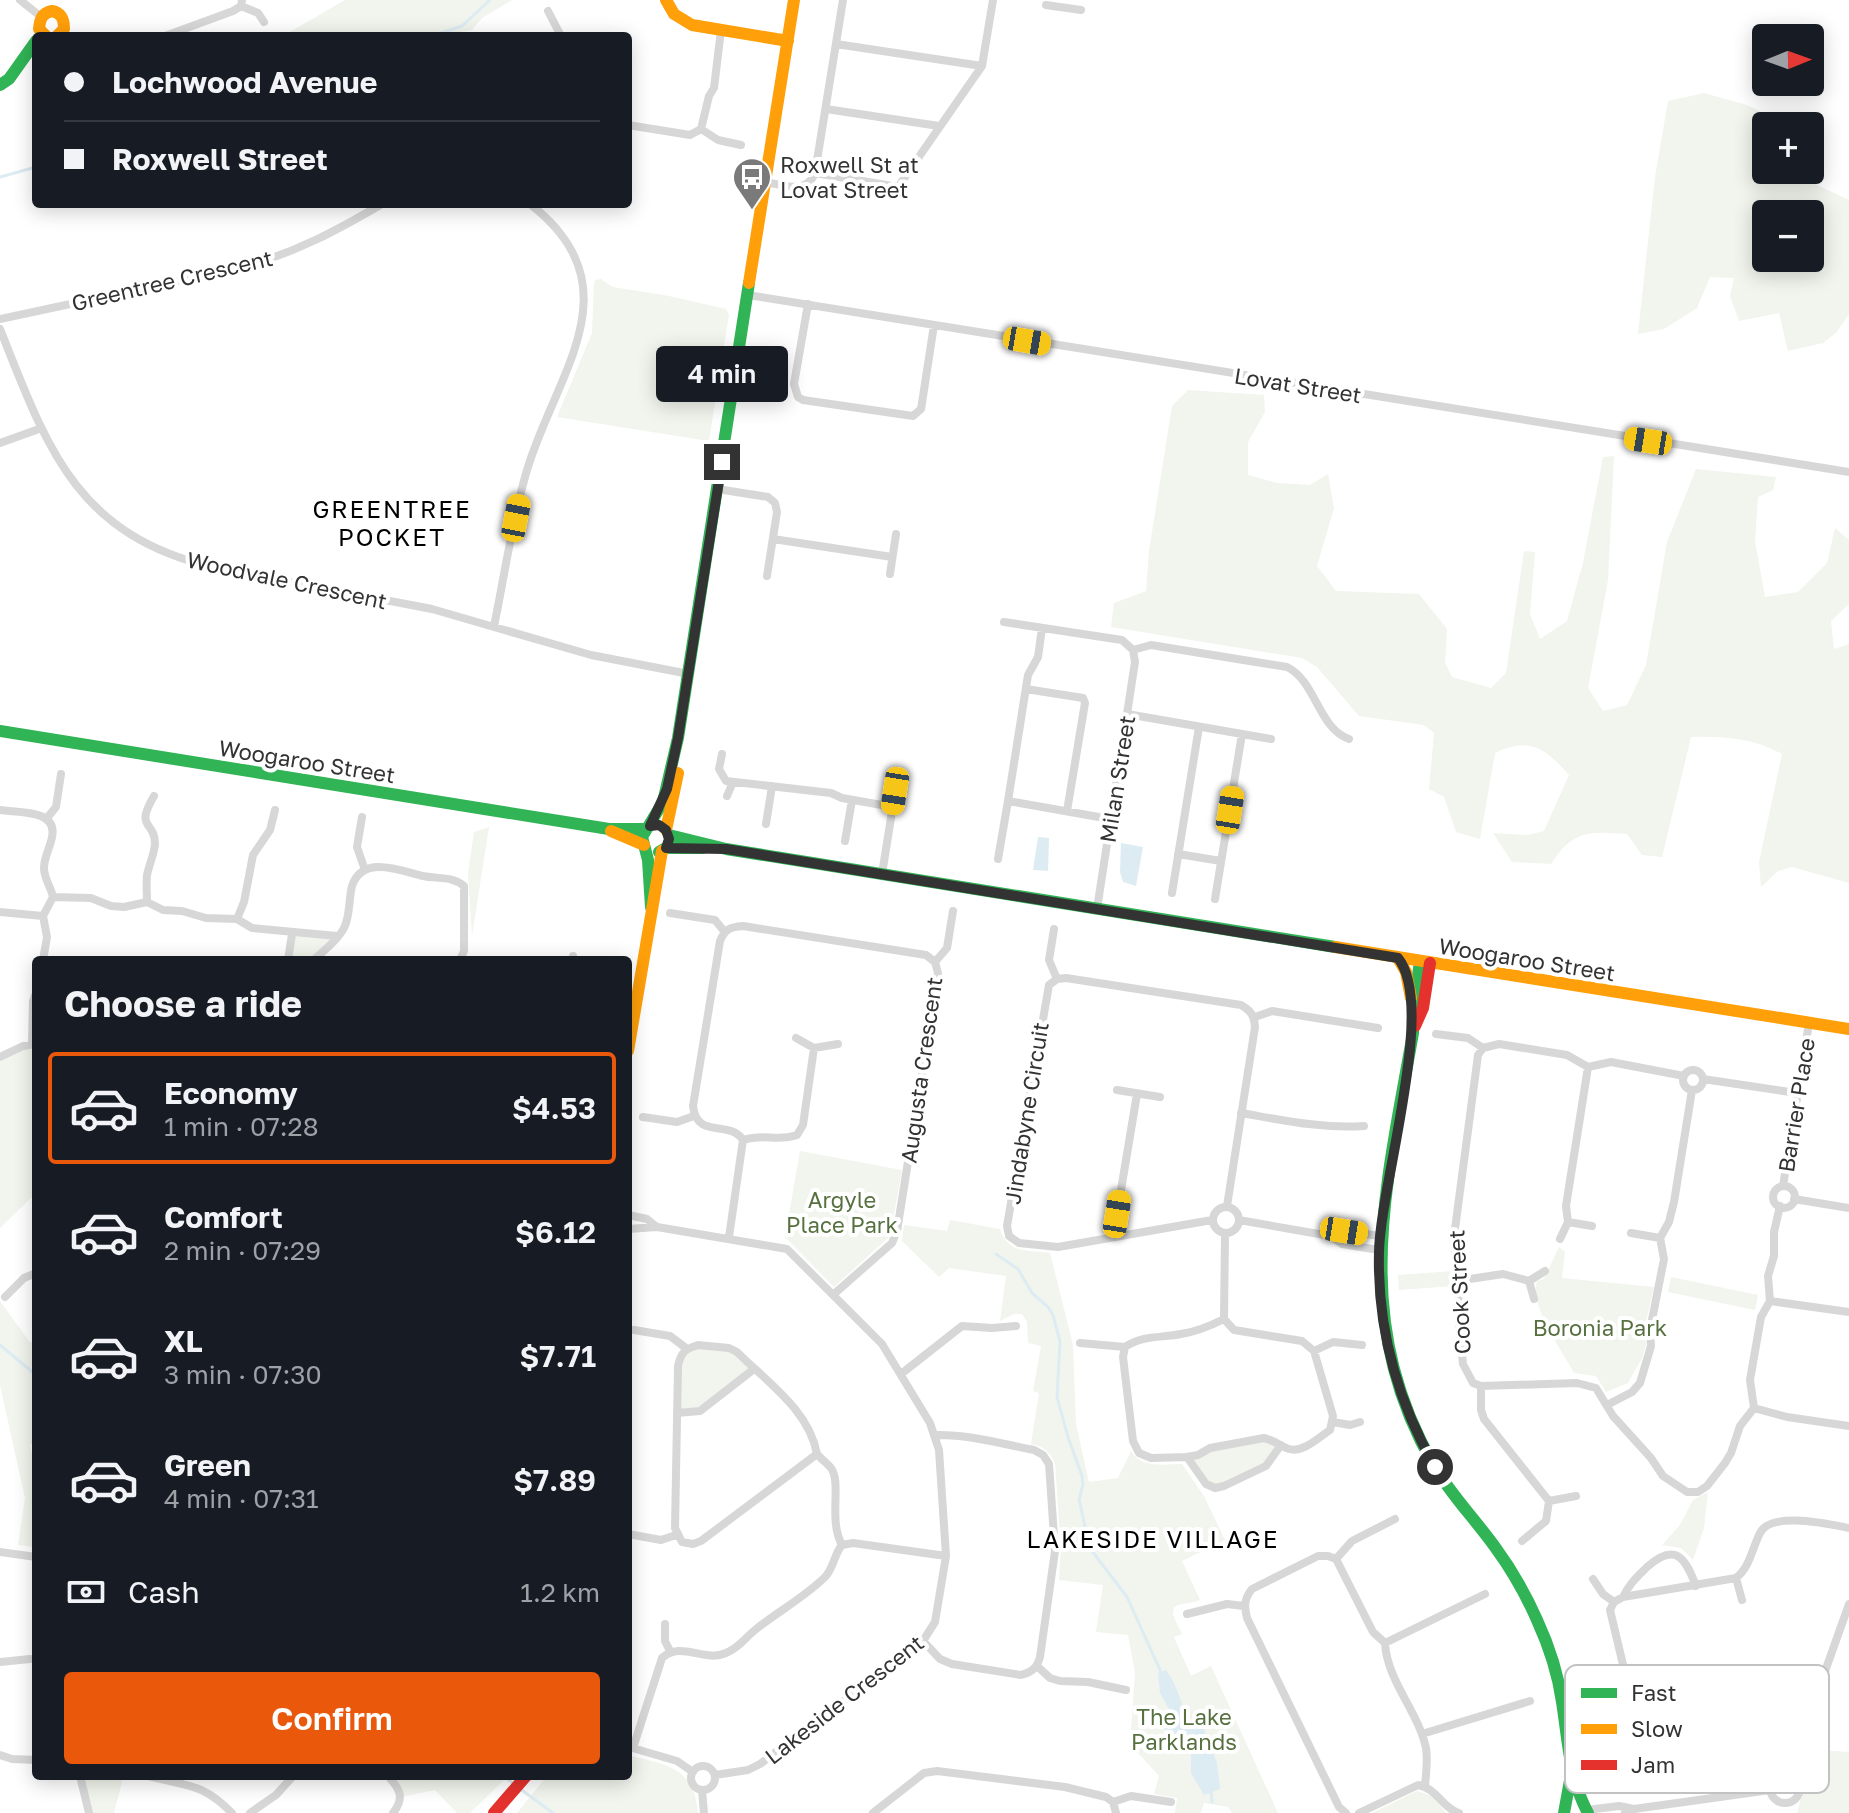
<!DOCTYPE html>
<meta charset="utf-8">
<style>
body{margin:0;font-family:"Golos Text",sans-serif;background:#242831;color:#f1f3f6;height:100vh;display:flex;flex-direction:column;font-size:30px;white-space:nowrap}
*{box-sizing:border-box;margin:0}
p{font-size:26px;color:#9ea1a6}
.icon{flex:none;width:44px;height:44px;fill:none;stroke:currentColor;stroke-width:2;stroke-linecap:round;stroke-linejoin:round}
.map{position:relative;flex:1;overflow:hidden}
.sheet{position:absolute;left:32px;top:956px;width:600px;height:824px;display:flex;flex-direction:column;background:#171b24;border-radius:8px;box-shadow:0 4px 20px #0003}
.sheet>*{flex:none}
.banner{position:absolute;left:32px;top:32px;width:600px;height:176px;border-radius:8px;box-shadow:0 4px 20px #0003;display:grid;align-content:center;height:176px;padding:0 32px;background:#171b24}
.needle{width:52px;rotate:89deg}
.tools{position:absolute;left:1752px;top:24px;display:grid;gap:16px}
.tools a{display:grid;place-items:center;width:72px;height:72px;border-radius:8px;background:#171b24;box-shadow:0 4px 20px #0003;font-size:40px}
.end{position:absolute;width:36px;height:36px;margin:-18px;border:10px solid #333;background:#fff;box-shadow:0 0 0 4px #fff}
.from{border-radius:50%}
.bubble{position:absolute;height:56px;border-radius:8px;background:#171b24;box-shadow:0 4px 20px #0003;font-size:26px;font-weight:600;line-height:56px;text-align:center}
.car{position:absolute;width:24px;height:48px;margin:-24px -12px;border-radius:10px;box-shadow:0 0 6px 2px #0007;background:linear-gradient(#f5c518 24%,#345 0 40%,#f5c518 0 76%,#345 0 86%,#f5c518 0)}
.banner b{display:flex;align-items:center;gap:28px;height:76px;font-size:30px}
.banner b+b{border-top:2px solid #363941}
.banner i{width:20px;height:20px;background:#f1f3f6}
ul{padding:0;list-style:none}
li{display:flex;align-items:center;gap:24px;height:112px;margin:0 16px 12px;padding:0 16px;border:4px solid transparent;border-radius:8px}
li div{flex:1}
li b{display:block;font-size:30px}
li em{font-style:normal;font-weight:600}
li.selected{border-color:#ea580c}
li>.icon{width:72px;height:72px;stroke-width:1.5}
h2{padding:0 32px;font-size:36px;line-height:96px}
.pay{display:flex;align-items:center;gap:20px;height:88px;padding:0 32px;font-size:30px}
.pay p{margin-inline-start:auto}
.cta{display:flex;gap:16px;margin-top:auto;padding:16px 32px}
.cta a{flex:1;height:92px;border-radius:8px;background:#ea580c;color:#fff;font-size:32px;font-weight:600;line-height:92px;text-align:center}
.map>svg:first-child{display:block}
.green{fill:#f1f5ed;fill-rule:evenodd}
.water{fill:#ddebf3}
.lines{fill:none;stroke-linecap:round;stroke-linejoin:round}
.stream{stroke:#ddebf3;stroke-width:3}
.street{stroke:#d7d7d7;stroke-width:8}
.fast{stroke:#30b455;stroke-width:12}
.slow{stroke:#ff9f0a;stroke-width:12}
.jam{stroke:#e5322d;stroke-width:12}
.route{stroke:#333;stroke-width:10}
.labels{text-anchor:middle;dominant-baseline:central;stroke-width:8;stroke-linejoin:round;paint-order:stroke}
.poi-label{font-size:22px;fill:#333;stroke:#fff;text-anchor:start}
.street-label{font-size:22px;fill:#333;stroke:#fff}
.park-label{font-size:22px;fill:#56703f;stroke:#fff}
.neighbourhood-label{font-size:24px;letter-spacing:2px;fill:#000;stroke:#fff}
.key{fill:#fff;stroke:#c2c2c2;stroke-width:2}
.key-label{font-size:22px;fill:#333}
</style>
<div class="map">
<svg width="1849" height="1813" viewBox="0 0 1849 1813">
<rect width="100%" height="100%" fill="#fff"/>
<path class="green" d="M345 0H512L482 18 472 30 437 36H283Z
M1704 93 1747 105 1782 122 1785 126H1766V170H1807L1813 183 1849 200V314L1837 332 1823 343 1788 351 1779 313 1739 321 1730 296 1734 278 1710 277 1697 308 1664 329 1638 334 1655 177 1668 101ZM1766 214H1810V258H1766Z
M601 279 613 287 669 296 726 309 729 314 709 441 557 417 592 333 594 283 595 280Z
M1188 390 1264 395 1265 412 1248 442V475L1277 483 1310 485 1328 474 1334 508 1317 566 1336 591 1419 594 1447 629 1445 663 1452 677 1491 688 1506 673 1524 551 1535 552 1530 614 1540 639 1567 621 1583 563 1603 457 1614 456 1608 580 1588 688 1603 711 1627 705 1646 665 1667 542 1696 469 1776 477 1773 490 1758 497 1755 541 1765 597 1798 592 1827 563 1835 528 1849 540V604L1831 621 1834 649 1849 644V883L1792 867 1778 871 1761 887 1759 862 1782 754C1754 738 1723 736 1691 737L1662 857 1642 855 1627 834C1590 831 1572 830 1551 864L1512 862 1493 833 1528 835 1544 831 1569 775C1545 748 1530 736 1495 753L1480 839 1456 832 1444 797 1429 789 1434 733 1424 725 1359 716 1317 667 1302 658 1111 627 1114 603 1146 591 1149 551 1172 406Z
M489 827 472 936 468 873 474 832Z
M292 934 337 936 314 960H288Z
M36 1044V1193L0 1228V1057Z
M800 1151 902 1170 890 1236 834 1287 785 1237Z
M950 1220 1000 1229C1008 1254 1027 1250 1050 1253L1073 1345 1076 1424 1089 1482 1118 1478 1131 1451C1142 1469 1163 1464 1182 1464L1204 1496 1225 1540 1182 1561 1200 1600C1191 1604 1183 1602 1174 1607L1173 1615 1182 1634 1174 1637 1191 1676 1211 1666 1278 1813H1232L1228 1807 1204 1803 1201 1813H1175L1177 1798 1154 1794 1159 1776 1130 1744 1135 1673 1128 1635 1096 1632 1103 1585 1059 1580 1061 1548 1055 1463C1049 1452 1045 1446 1031 1444L1039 1393 1033 1391 1041 1346 1028 1343 1027 1322 1022 1314H1014L1000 1321 1006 1276 949 1268 939 1277 902 1241 904 1225 947 1231Z
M1559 1247 1565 1252 1562 1278 1654 1287 1645 1326 1646 1345 1642 1358 1628 1383 1606 1392 1596 1376 1574 1373C1562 1350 1529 1307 1537 1281L1544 1279Z
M1453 1271V1286L1399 1290 1398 1275Z
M1671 1277 1758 1295 1755 1310 1668 1292Z
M0 1301 29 1341 36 1346V1443L30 1445 36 1473V1547L18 1545 25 1498 0 1385Z
M686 1348H729L754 1369 700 1411 677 1413 678 1366Z
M1264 1438 1281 1445 1272 1460 1215 1488 1187 1457 1210 1448Z
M1708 1492 1704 1528 1693 1560 1681 1548 1662 1545 1680 1525 1693 1500Z
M1804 1749 1849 1752V1813H1797L1805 1783 1802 1775Z
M628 1755C666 1765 694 1766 698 1813H517L547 1776H628Z
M80 1776H120L122 1782 114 1813H89Z
M388 1776H508L470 1813H457L435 1790 401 1797Z
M1417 1791 1432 1796 1446 1813H1372Z"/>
<path class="water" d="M1038 837 1049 838 1048 871 1033 870Z
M1121 843 1143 847 1136 886 1123 882 1120 872Z
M1166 1670C1179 1687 1181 1707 1191 1726L1204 1729 1217 1763 1220 1789 1204 1795 1191 1773V1754L1164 1728 1169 1709 1160 1693 1158 1673Z"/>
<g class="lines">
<path class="stream" d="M432 36 462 26 490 0
M0 177 36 167
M996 1254 1018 1269 1032 1293 1048 1307 1053 1315 1060 1342 1057 1397 1068 1437 1082 1476 1083 1485 1079 1499 1087 1536 1092 1551 1127 1597 1161 1672
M0 1345 36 1375
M503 1776 513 1783
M519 1788 553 1813
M1211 1792 1212 1802"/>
<path class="street" d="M20 0 40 16
M1046 5 1081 10
M241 6 258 13 264 22
M548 11 561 36
M165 36 233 11 241 6 242 0
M836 44 982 66
M826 109 939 126
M628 125 690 135 701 129 709 96 714 88 721 30
M701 129 718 140 741 145
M815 173 898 187 982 66 993 0
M765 182C785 185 806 195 815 173L843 0
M748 295 1849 472
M808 304 794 384 798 397 803 400 913 416 921 409 922 403 934 325
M0 319 247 266C298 251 336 231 382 204
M0 329C47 447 75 534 212 567L432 609 591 655 689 674
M0 443 39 429
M717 489 768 497 775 503 777 512 767 576
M773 539 892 557
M890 574 896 534
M1004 622 1122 640 1133 650 1151 645 1287 667C1316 681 1318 728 1349 739
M494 626C505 574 512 520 527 470 556 373 637 287 530 204
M1042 628 1038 657 1028 675 1008 801 1110 819
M1026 689 1083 698 1085 703 1067 811
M1127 714 1271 739
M722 754 719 769 726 781 831 793 842 798 893 807
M727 796 733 782
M0 810C18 813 58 809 52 837 50 848 44 857 44 868 44 879 51 887 53 897L43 916 47 937 43 960
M362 817 357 847 365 870
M47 818 56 807 61 774
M766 824 772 786
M845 841 852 800
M1178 854 1221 861
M998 859 1008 801
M882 874 898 774
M1172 893 1199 727
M53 897 91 898 111 906 124 907 147 902 163 910 182 911 206 918 237 919 252 928 337 936
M1215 899 1242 734
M147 902C147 893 146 884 147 875 149 865 154 855 155 844 155 820 134 830 154 796
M1097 909 1135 662 1133 650
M0 912 43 916
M670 913 715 920 724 931
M237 919 244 902 253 855 270 830 275 810
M1054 929 1049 960 1057 979
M288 960 292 934
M314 960C325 949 342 937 346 923 350 911 349 898 352 886 363 854 401 871 423 876 438 879 453 876 464 886V951L460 960
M573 960V956
M935 962 947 948 953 911
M1255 1017 1272 1011 1378 1028
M1436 1034 1468 1038 1483 1048
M796 1038 814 1048 838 1044
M32 1043 33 1001 36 993
M0 1057 23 1046 35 1044
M1588 1067 1567 1055 1499 1044 1483 1048 1478 1055 1453 1244 1463 1280 1457 1304 1463 1364 1473 1383 1481 1386 1577 1383 1596 1388 1613 1416 1651 1458 1663 1476 1687 1492H1698L1707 1486 1725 1463 1731 1453 1740 1426 1754 1408 1750 1380 1761 1317 1770 1301 1768 1276 1774 1256V1232L1780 1206
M1683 1080a10 10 0 1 1 20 0a10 10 0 1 1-20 0Z
M1703 1079 1797 1093
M1117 1090 1160 1097
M1241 1113C1282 1120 1323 1129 1364 1126
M643 1117 677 1122 694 1116
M743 1140C764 1133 777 1142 797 1135L803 1125 814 1048
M1783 1186 1809 1023
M1773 1197a11 11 0 1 1 22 0a11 11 0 1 1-22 0Z
M1794 1199 1849 1208
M1213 1220a13 13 0 1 1 26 0a13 13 0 1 1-26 0Z
M628 1215 647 1219 657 1227
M1212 1220 1058 1247 1019 1243 1009 1236 1007 1226 1049 985 1057 979 1066 978 1241 1005C1251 1011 1254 1015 1255 1027L1227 1206
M1239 1220 1330 1236 1342 1244 1379 1250
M1568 1222 1592 1226
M628 1229 657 1227 787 1249 882 1344 930 1423 939 1450 946 1556 935 1622 923 1641 760 1764 748 1770 715 1775
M1631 1233 1660 1238
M1118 1236 1117 1214 1137 1094
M1330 1236 1344 1231 1380 1236
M729 1237 743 1140C729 1119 697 1140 693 1106L720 941C725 929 730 927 743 926L926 955 935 962 938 973 897 1231 892 1243 834 1294
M1560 1239 1568 1222 1566 1206 1588 1067 1611 1062 1684 1076
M1463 1280 1503 1274 1529 1281
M5 1297 24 1278 36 1273
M1534 1299 1529 1281 1545 1271
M1770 1301 1849 1312
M1224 1319 1234 1330 1302 1341 1314 1351 1333 1416 1330 1430C1318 1438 1303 1453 1289 1449 1280 1446 1274 1440 1264 1438L1210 1448 1198 1455 1187 1457 1151 1458 1139 1453 1133 1441 1123 1357 1125 1347C1142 1335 1161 1338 1181 1334 1196 1332 1210 1326 1224 1319Z
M1224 1319 1225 1234
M634 1330 670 1336 686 1348
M1080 1343 1125 1347
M698 1345 729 1348 737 1352C767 1382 809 1410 817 1454L701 1541 693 1544 682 1542 675 1528 678 1366C681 1352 685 1349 698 1345Z
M1314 1351 1333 1342 1362 1345
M901 1374 962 1326 992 1328 1016 1326
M1481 1386V1410L1484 1419 1549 1501 1546 1521 1522 1541
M1607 1405 1632 1392 1640 1383 1651 1346 1650 1330 1664 1259 1660 1238 1669 1222 1674 1202 1692 1090
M1754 1408 1787 1417 1849 1426
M677 1413 700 1411 754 1369
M1333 1422 1350 1425 1360 1422
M817 1454C821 1459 827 1463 831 1468 842 1483 828 1520 842 1545
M1187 1457 1206 1484 1215 1488 1224 1486 1266 1466 1281 1445
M1549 1501 1576 1496
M628 1534 661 1540 676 1535
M0 1552 36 1557
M1336 1559 1352 1541 1395 1519
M1736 1578 1742 1600
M1593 1579 1603 1594 1614 1602
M1623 1597C1629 1584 1637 1577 1647 1567 1675 1542 1685 1557 1696 1586
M1187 1614 1227 1604 1244 1606
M665 1624V1641L670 1651
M923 1641 940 1659 952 1664 1021 1675C1032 1672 1037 1668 1040 1657L1055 1551 1049 1464 1043 1455 1034 1450C1002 1444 968 1434 935 1435
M1385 1643 1485 1594
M0 1662 30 1659
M1037 1666 1050 1678 1060 1681 1088 1682 1126 1690
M1810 1713 1738 1687 1667 1699 1633 1695 1629 1690 1610 1610 1614 1602 1623 1597 1736 1578C1750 1567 1752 1549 1760 1533 1770 1511 1828 1524 1849 1528
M1422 1734 1530 1701
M629 1747 677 1761 693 1772
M633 1748 662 1658C681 1640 704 1663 726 1653 739 1648 745 1638 755 1630 777 1612 805 1597 825 1577 834 1568 834 1554 842 1545L853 1543 946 1556
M0 1755 12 1759 36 1760
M691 1778a12 12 0 1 1 24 0a12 12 0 1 1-24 0Z
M1786 1773 1792 1764 1849 1604
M1770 1788a15 15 0 1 1 30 0a15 15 0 1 1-30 0Z
M80 1776 89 1813
M148 1776C188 1787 201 1782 232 1813
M388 1776C400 1789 405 1798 393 1813
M702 1790 704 1813
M1113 1802 1131 1796 1171 1802
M1587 1810 1619 1806 1634 1809
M250 1813 276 1795 293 1776
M873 1813 924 1773 937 1771 1065 1787 1106 1797 1113 1802 1116 1813
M1346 1813 1339 1807 1247 1618C1244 1606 1244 1599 1252 1589L1318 1556H1328L1336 1559 1373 1632 1385 1643C1387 1681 1418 1711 1426 1748 1428 1760 1426 1773 1425 1786
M1359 1813 1418 1785C1437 1788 1442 1808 1459 1813
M1625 1813 1634 1809 1770 1790"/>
<path class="fast" d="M0 85 9 79 36 41
M0 731 609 829H646
M669 835 726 849 1335 947
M659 852 666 848H703
M651 907 648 860 642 837 663 802 678 738 749 283
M1420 962 1413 1009V1033C1386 1188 1350 1318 1433 1464 1450 1494 1475 1519 1495 1547 1512 1570 1526 1595 1537 1620 1549 1646 1558 1673 1562 1702 1568 1740 1569 1778 1588 1813
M1564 1813 1571 1775"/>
<path class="slow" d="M666 0 674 14 692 25 788 41
M46 36 39 29C40 19 42 13 52 11 62 13 64 20 64 29L57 36
M749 283 794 0
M666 830 678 773
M611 831 644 845
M1335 947 1849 1029
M1398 958 1406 972 1411 998
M628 1051 662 851"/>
<path class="jam" d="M1415 1026 1423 1008 1430 963
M494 1813 526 1776"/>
</g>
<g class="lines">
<path class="route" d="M722 462 678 738 667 789 650 826 659 825 666 830 669 839 666 848 726 849 1398 958C1437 1006 1380 1186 1379 1252 1377 1330 1397 1400 1435 1467"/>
</g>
<defs>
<g id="bus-pin" transform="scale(2)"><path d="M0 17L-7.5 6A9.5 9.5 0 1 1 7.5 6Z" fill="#7a7a7a" stroke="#fff"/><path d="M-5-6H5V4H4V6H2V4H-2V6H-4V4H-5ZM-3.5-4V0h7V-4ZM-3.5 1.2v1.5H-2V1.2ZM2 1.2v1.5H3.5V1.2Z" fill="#fff"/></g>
</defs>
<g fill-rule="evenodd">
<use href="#bus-pin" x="752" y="177"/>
</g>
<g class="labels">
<g class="poi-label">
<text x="780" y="164">Roxwell St at<tspan x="780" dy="25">Lovat Street</tspan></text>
</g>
<g class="street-label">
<text transform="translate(172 280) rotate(-13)">Greentree Crescent</text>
<text transform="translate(1298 385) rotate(9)">Lovat Street</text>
<text transform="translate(287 580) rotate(12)">Woodvale Crescent</text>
<text transform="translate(307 761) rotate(9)">Woogaroo Street</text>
<text transform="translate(1117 779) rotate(-81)">Milan Street</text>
<text transform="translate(1527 959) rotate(9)">Woogaroo Street</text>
<text transform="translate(921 1070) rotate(-82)">Augusta Crescent</text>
<text transform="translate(1796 1105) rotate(-81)">Barrier Place</text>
<text transform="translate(1026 1113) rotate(-81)">Jindabyne Circuit</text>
<text transform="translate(1459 1292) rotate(-93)">Cook Street</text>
<text transform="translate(844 1699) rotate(-38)">Lakeside Crescent</text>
</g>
<g class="park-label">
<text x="842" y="1199">Argyle<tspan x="842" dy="25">Place Park</tspan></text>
<text x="1600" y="1327">Boronia Park</text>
<text x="1184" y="1716">The Lake<tspan x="1184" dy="25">Parklands</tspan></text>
</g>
<g class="neighbourhood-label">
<text x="392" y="508">GREENTREE<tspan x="392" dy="28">POCKET</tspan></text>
<text x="1153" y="1538">LAKESIDE VILLAGE</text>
</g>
</g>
<rect x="1565" y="1665" width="264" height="128" rx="12" class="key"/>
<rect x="1581" y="1688" width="36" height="10" fill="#30b455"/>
<rect x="1581" y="1724" width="36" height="10" fill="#ff9f0a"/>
<rect x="1581" y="1760" width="36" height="10" fill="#e5322d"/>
<g class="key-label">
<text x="1631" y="1701">Fast</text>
<text x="1631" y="1737">Slow</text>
<text x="1631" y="1773">Jam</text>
</g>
</svg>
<div class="tools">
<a><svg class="needle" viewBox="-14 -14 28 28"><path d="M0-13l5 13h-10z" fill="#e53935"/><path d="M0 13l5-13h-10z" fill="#9ea1a6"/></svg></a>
<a>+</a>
<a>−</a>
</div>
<i class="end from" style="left:1435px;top:1467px"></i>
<i class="end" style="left:722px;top:462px"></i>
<div class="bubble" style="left:656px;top:346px;width:132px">4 min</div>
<i class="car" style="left:1027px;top:341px;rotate:100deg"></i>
<i class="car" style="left:1648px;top:441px;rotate:279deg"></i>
<i class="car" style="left:516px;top:518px;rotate:11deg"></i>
<i class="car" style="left:895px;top:791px;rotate:189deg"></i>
<i class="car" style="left:1230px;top:810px;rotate:9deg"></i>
<i class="car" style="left:1117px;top:1214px;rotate:9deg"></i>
<i class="car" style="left:1344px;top:1231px;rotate:99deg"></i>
<div class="banner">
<b><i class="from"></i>Lochwood Avenue</b>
<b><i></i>Roxwell Street</b>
</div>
<section class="sheet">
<h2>Choose a ride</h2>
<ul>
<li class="selected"><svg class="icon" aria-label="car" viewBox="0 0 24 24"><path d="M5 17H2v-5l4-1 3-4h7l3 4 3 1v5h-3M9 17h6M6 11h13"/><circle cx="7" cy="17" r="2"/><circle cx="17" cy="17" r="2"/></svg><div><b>Economy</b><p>1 min · 07:28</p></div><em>$4.53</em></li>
<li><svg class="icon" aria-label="car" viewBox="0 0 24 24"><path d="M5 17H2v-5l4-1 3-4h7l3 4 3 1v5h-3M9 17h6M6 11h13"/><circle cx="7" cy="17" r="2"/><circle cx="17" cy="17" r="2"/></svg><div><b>Comfort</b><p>2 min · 07:29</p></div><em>$6.12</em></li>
<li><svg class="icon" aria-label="car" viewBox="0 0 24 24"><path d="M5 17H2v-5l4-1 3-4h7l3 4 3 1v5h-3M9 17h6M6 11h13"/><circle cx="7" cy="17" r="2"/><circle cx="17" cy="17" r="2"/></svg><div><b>XL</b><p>3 min · 07:30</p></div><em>$7.71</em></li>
<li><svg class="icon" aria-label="car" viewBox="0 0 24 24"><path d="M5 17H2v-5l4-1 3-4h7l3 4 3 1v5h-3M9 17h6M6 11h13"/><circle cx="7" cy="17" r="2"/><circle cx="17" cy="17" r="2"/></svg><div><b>Green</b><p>4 min · 07:31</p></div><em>$7.89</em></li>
</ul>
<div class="pay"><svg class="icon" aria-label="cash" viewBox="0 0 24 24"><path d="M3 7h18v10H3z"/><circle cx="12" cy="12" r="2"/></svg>Cash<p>1.2 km</p></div>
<div class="cta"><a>Confirm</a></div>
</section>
</div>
